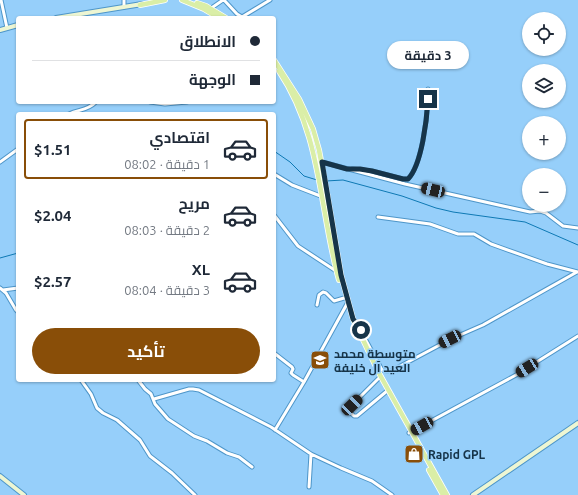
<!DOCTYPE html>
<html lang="ar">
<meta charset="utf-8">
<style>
body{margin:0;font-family:Ubuntu,Cairo,sans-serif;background:#f2f2f3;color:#1f2937;direction:rtl;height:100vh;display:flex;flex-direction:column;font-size:15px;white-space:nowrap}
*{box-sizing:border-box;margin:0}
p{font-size:13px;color:#747a83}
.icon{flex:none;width:22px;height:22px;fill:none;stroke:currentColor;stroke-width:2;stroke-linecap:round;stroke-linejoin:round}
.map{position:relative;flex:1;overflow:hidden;direction:ltr}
.panel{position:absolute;left:16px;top:112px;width:260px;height:270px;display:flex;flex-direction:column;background:#fff;border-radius:4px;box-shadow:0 1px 3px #0004;direction:rtl}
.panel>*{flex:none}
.guide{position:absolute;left:16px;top:16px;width:260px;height:88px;border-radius:4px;box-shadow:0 1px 3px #0004;direction:rtl;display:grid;align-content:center;height:88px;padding:0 16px;background:#fff}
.tools{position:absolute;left:522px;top:12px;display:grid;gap:8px}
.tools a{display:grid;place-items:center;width:44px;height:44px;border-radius:50%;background:#fff;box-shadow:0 1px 3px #0004;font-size:20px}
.end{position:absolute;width:18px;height:18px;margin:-9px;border:5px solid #163449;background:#fff;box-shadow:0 0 0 2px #fff}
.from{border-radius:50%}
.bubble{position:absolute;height:28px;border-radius:14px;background:#fff;box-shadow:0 1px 3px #0004;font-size:13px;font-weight:700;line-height:28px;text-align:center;direction:rtl}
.car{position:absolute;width:12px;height:24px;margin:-12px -6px;border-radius:5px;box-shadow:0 0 3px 1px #0007;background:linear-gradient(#222 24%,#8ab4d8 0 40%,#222 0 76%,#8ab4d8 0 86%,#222 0)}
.guide b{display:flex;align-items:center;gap:14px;height:38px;font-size:15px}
.guide b+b{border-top:1px solid #e0e1e3}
.guide i{width:10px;height:10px;background:#1f2937}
ul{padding:7px 0 0;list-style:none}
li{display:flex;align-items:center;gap:12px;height:60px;margin:0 8px 6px;padding:0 8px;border:2px solid transparent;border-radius:4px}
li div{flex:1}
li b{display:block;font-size:15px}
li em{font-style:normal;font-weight:700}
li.current{border-color:#894e08}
li>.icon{width:36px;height:36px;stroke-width:1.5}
.cta{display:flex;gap:8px;margin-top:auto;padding:8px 16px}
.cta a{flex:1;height:46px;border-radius:24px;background:#894e08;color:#fff;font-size:16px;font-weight:700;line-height:46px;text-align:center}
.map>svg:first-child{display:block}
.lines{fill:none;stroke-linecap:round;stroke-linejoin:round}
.stream{stroke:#0e79b4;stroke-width:1}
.street-casing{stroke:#4e96c9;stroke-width:5}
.secondary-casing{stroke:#4e96c9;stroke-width:6}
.primary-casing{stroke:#fff;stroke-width:6}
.street{stroke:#fff;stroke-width:3}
.secondary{stroke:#edf6d3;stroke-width:4}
.primary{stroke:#daeea7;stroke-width:4.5}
.route{stroke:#163449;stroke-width:5}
.labels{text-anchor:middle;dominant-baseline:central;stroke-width:3;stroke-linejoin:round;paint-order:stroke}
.poi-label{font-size:12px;font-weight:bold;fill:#163449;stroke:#96cffa;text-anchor:start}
</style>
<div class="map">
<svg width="578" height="495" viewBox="0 0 578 495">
<rect width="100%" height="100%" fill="#96cffa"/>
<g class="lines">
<path class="stream" d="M274 151 290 162 304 176 317 180
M326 181 343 180 402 196 436 208 453 212 525 222 578 245
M0 258 18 253"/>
<g class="street-casing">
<path id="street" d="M1 0 7 28
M224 0 237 14 242 17 270 0
M124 7V0
M210 9 223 0
M150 102 165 104 187 102
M69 114C79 109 87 111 96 102
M0 162 18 149
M322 162 405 184 503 206 530 212 540 211 546 213 563 226 578 228
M352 169 372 171 403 179H408C423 163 428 111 428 89
M274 174 292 185 323 197
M274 215 298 246 336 271
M378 217 430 224 458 234H474L491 244 547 264 578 272
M0 288 6 293 16 310 18 312
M3 290 18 288
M317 305 319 295 323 292 326 293 334 301 344 298
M357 324 382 370 387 371H391L451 339 483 325 577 272
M274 353 292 367 293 369 291 373 293 375 304 382
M379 378 350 407 349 411 354 416H357L387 391
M81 380 91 394 97 408 103 413 117 420 140 440 150 456 172 473 195 495
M138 380 145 389 151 394 155 404 168 419 194 436 207 441 227 453 239 457 252 467
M154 399 189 389H193L199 390 271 427 311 454 309 487
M275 430 304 382 348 302
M409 433 516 375 578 336
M311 454 341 468 372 481 392 495"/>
</g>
<g class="secondary-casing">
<path id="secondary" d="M56 18 142 4
M0 30 18 25
M0 476 24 495
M473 495 578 423"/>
</g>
<g class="primary-casing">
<path id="primary" d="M182 0 204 9 219 18
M197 3 206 6 226 18
M140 5 165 0
M274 60 299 99 313 129 319 150 327 193 341 275 353 319 380 375 447 495
M279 71C322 135 319 209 339 280
M429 470 443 495"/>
</g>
<use href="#street" class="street"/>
<use href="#secondary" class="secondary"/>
<use href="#primary" class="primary"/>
</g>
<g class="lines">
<path class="route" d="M361 330 353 319 341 275 322 162 347 169H360L372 171 403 179H408C422 165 427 118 428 99"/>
</g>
<defs>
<g id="school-square" transform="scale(1)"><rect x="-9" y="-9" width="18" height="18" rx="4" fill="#894e08" stroke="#96cffa"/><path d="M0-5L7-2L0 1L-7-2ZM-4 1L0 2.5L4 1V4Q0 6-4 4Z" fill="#fff"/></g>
<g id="shop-square" transform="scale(1)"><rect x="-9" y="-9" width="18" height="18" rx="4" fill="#894e08" stroke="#96cffa"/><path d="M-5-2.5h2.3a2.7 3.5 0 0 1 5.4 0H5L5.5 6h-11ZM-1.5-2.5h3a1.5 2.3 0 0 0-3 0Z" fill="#fff"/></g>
</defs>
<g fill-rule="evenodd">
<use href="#school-square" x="320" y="360"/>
<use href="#shop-square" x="414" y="454"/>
</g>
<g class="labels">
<g class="poi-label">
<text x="334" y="353">متوسطة محمد<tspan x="334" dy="14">العيد آل خليفة</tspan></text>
<text x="428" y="454">Rapid GPL</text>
</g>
</g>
</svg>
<div class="tools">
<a><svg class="icon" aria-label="locate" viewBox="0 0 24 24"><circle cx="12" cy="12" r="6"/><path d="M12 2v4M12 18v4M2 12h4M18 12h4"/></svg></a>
<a><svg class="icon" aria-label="layers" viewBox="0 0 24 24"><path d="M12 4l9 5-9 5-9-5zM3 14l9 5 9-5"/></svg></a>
<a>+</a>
<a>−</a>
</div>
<i class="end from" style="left:361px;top:330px"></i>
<i class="end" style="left:428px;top:99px"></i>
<div class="bubble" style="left:387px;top:41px;width:82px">3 دقيقة</div>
<i class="car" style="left:433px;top:190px;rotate:283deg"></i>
<i class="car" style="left:450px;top:339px;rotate:243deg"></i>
<i class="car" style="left:527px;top:368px;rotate:238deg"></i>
<i class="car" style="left:352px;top:405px;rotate:46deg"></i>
<i class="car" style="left:422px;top:426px;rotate:241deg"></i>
<div class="guide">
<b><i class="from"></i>الانطلاق</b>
<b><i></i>الوجهة</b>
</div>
<section class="panel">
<ul>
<li class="current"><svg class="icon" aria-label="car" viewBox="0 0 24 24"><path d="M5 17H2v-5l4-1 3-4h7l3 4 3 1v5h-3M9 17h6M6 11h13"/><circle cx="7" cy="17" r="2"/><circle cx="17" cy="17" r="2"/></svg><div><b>اقتصادي</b><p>1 دقيقة · 08:02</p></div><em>$1.51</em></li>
<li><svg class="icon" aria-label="car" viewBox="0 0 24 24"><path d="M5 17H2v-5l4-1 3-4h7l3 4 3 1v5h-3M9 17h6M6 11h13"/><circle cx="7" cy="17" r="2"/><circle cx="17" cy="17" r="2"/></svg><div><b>مريح</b><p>2 دقيقة · 08:03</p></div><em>$2.04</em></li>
<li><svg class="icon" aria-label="car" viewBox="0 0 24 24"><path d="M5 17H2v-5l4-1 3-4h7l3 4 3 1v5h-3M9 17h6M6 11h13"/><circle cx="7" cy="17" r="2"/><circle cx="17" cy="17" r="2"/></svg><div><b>XL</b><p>3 دقيقة · 08:04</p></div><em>$2.57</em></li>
</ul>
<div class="cta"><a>تأكيد</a></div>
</section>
</div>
